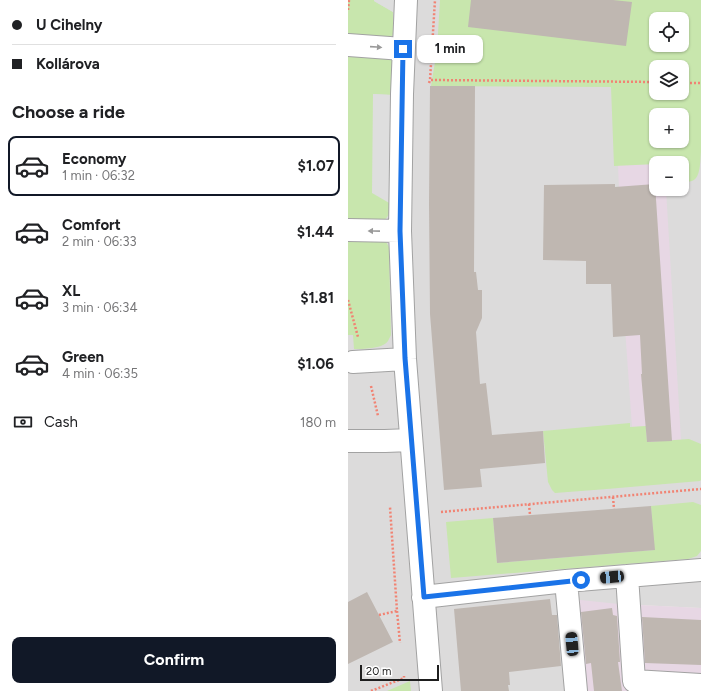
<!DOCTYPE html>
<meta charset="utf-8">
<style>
body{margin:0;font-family:Figtree,sans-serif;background:#f6f6f6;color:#202124;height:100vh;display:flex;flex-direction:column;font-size:15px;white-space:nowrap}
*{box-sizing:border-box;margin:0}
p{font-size:13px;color:#757577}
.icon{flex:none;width:22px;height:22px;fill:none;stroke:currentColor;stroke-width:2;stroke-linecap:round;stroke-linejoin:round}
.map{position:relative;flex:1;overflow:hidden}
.sheet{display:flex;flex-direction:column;background:#fff;width:348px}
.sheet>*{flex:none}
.top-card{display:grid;align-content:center;height:88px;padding:0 12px;background:#fff}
.fabs{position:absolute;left:301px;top:12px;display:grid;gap:8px}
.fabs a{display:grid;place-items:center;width:40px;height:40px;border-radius:8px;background:#fff;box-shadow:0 1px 3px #0004;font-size:20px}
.scale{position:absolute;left:12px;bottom:10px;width:79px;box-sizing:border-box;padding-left:4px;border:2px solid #1e1e1e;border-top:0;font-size:11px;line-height:14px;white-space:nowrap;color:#1e1e1e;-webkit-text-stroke:3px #fff;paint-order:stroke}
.end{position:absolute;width:18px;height:18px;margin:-9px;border:5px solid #1a73e8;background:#fff;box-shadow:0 0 0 2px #fff}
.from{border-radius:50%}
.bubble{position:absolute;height:28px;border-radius:8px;background:#fff;box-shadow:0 1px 3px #0004;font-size:13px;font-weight:700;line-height:28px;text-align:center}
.car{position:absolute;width:12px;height:24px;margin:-12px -6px;border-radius:5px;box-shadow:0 0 3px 1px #0007;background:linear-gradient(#222 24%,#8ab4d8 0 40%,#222 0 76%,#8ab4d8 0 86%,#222 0)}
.top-card b{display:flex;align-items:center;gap:14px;height:38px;font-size:15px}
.top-card b+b{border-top:1px solid #e0e0e0}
.top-card i{width:10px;height:10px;background:#202124}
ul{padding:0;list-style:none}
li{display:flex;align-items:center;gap:12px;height:60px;margin:0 8px 6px;padding:0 4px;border:2px solid transparent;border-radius:8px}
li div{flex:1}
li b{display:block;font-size:15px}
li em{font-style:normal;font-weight:700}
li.active{border-color:#111827}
li>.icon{width:36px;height:36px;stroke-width:1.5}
h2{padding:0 12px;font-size:18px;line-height:48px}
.pay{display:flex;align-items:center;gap:10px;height:44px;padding:0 12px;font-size:15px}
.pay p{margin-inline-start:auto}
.action{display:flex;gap:8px;margin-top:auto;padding:8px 12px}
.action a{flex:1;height:46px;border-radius:8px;background:#111827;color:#fff;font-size:16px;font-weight:700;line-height:46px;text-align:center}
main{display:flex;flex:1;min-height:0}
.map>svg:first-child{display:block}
.residential{fill:#dcdbdb;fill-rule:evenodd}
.industrial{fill:#e7d7e4}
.grass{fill:#c8e6ad;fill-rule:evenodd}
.parking{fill:#dedede}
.building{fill:#bfb7b1}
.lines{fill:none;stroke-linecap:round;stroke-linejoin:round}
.minor-casing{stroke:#a2a2a2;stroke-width:24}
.path{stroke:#f18373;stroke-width:2.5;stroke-dasharray:2 2;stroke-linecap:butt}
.minor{stroke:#fff;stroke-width:22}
.oneway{fill:#9a9a9a}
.route{stroke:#1a73e8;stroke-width:5}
</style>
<main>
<section class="sheet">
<div class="top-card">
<b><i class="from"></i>U Cihelny</b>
<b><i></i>Kollárova</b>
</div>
<h2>Choose a ride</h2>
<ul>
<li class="active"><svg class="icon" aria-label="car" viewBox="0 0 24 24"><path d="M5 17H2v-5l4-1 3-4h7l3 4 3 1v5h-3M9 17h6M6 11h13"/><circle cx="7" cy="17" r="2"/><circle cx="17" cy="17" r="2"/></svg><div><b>Economy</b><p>1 min · 06:32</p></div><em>$1.07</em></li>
<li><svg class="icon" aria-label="car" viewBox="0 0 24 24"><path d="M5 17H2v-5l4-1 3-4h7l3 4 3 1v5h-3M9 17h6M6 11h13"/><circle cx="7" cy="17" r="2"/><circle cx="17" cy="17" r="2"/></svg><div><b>Comfort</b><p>2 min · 06:33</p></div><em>$1.44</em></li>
<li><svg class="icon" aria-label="car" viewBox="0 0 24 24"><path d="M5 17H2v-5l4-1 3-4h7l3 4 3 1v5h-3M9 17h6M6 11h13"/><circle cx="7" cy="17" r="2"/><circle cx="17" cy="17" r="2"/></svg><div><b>XL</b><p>3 min · 06:34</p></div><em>$1.81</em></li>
<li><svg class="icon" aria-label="car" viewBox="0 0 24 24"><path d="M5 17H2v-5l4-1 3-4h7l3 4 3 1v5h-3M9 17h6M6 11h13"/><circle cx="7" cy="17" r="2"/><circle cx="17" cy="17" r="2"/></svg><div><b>Green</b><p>4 min · 06:35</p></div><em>$1.06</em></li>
</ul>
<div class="pay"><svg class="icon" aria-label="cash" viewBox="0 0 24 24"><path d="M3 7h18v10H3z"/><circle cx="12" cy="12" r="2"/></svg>Cash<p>180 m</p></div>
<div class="action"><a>Confirm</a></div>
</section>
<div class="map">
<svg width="353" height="691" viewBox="0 0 353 691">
<rect width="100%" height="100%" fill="#eeebe5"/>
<path class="residential" d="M0 0H353V608L271 604 221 691H0ZM308 19H334V45H308ZM308 67H334V93H308ZM308 115H334V141H308ZM308 163H334V189H308Z"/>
<path class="industrial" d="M308 164V189H318L333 440 299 442 298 426 284 427 276 314 270 165Z
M213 598 271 604 353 608V691H221Z"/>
<path class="grass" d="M0 0H26V1L45 12V34L42 40 0 39Z
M92 0H353V152C352 161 353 178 344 181 341 182 337 182 334 182V163H308V164L266 166 263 87 83 86 89 50ZM308 19H334V45H308ZM308 67H334V93H308ZM308 115H334V141H308Z
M0 51 42 58 44 61V95L25 94 43 204C42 212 41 217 34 222L0 223Z
M0 235 36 238 41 247 43 335C42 337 41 339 40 341 34 349 15 349 6 349L5 335H0Z
M282 423V427L298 426 299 442 341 439 353 444V480L352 481 259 489 207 493 204 490 200 482 195 431Z
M345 502 353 505V551L349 556 340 559 103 578 98 522 145 518 149 563 306 550 303 506Z
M62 681 63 691H39Z"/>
<path class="parking" d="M26 0H46L45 12 26 1Z
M25 94 44 95 43 204 24 193Z"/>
<path class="building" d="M123 0H265L284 2 278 46 120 27Z
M82 86H127L126 272H128L130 290H134V318L128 332 132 384 138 383 144 435 195 431 197 463 132 469 134 487 96 490 82 314 81 204Z
M267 184V187L307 184 324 441 299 442 293 374H294L292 335 265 337 263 284H238V261L195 260 196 185Z
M303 506 307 550 149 563 145 518Z
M19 592 45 642 0 664V602Z
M202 599 204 615H209L213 666 161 672 162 685H160L161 691H113L106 609Z
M264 608 265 615 269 616 272 662H270L274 691H246L243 663 238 664 233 612Z
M294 617 353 620V665L297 663Z"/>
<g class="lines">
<g class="minor-casing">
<path id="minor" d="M58 0 54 94 52 231 57 359 83 691
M0 45 55 49
M0 230 52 231
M5 362 57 359
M0 441H37L63 440
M279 576 286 681 353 685
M218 581 228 691
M75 597 218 581 353 570"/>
</g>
<path class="path" d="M0 10 1 0
M83 80 308 82
M81 83 82 80 87 0
M334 83H353
M0 300 10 337
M23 386 30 416
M265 497 266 509
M181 504 182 515
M93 512 353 489
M49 611 52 643
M31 615 49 611 42 507
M23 691 56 678V676"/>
<use href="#minor" class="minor"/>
</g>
<defs><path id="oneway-solid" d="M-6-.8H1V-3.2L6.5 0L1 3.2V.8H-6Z"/></defs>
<g class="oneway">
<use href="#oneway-solid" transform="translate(28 47) rotate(4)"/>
<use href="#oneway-solid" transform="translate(26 231) rotate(-179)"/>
</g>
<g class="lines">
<path class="route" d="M55 49 52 231 57 358 76 597 233 580"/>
</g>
</svg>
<div class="fabs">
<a><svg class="icon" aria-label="locate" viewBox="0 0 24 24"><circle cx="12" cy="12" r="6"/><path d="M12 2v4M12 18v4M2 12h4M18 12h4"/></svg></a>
<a><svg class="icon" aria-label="layers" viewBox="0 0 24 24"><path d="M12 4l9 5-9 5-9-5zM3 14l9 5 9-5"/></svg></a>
<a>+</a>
<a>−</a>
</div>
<div class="scale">20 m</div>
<i class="end from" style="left:233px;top:580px"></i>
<i class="end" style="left:55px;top:49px"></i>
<div class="bubble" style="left:69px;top:35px;width:66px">1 min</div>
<i class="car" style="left:264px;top:577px;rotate:265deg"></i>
<i class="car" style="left:224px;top:644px;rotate:355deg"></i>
</div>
</main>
